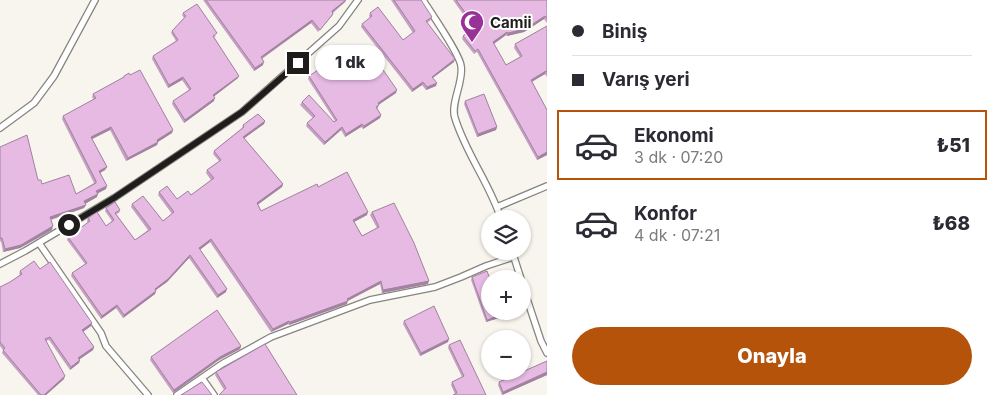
<!DOCTYPE html>
<html lang="tr">
<meta charset="utf-8">
<style>
body{margin:0;font-family:Inter,sans-serif;background:#f2f2f3;color:#2b2b33;height:100vh;display:flex;flex-direction:column;font-size:19px;white-space:nowrap}
*{box-sizing:border-box;margin:0}
p{font-size:16px;color:#7c7c81}
.icon{flex:none;width:28px;height:28px;fill:none;stroke:currentColor;stroke-width:2;stroke-linecap:round;stroke-linejoin:round}
.map{position:relative;flex:1;overflow:hidden}
.sheet{display:flex;flex-direction:column;background:#fff;width:450px}
.sheet>*{flex:none}
.banner{display:grid;align-content:center;height:110px;padding:0 25px;background:#fff}
.buttons{position:absolute;left:481px;top:210px;display:grid;gap:10px}
.buttons a{display:grid;place-items:center;width:50px;height:50px;border-radius:50%;background:#fff;box-shadow:0 1px 4px #0004;font-size:25px}
.end{position:absolute;width:22px;height:22px;margin:-11px;border:6px solid #1e1d1b;background:#fff;box-shadow:0 0 0 2px #fff}
.from{border-radius:50%}
.bubble{position:absolute;height:35px;border-radius:18px;background:#fff;box-shadow:0 1px 4px #0004;font-size:16px;font-weight:800;line-height:35px;text-align:center}
.banner b{display:flex;align-items:center;gap:18px;height:48px;font-size:19px}
.banner b+b{border-top:1px solid #e1e1e2}
.banner i{width:12px;height:12px;background:#2b2b33}
ul{padding:0;list-style:none}
li{display:flex;align-items:center;gap:15px;height:70px;margin:0 10px 8px;padding:0 15px;border:2px solid transparent;border-radius:0px}
li div{flex:1}
li b{display:block;font-size:19px}
li em{font-style:normal;font-weight:800}
li.current{border-color:#b45309}
li>.icon{width:45px;height:45px;stroke-width:1.5}
.action{display:flex;gap:10px;margin-top:auto;padding:10px 25px}
.action a{flex:1;height:58px;border-radius:30px;background:#b45309;color:#fff;font-size:20px;font-weight:800;line-height:58px;text-align:center}
main{display:flex;flex:1;min-height:0}
.map>svg:first-child{display:block}
.lines{fill:none;stroke-linecap:round;stroke-linejoin:round}
.street-casing{stroke:#86847d;stroke-width:8}
.street{stroke:#fff;stroke-width:5.5}
.wall{fill:#c6a0c3}
.shaded-wall{fill:#a1829f}
.building{fill:#e6bae3;stroke:#a1829f}
.route{stroke:#1e1d1b;stroke-width:6}
.labels{text-anchor:middle;dominant-baseline:central;stroke-width:4;stroke-linejoin:round;paint-order:stroke}
.poi-label{font-size:15px;font-weight:bold;fill:#1e1d1b;stroke:#fff;text-anchor:start}
</style>
<main>
<div class="map">
<svg width="547" height="395" viewBox="0 0 547 395">
<rect width="100%" height="100%" fill="#f8f5ee"/>
<g class="lines">
<g class="street-casing">
<path id="street" d="M423 0C431 13 460 54 461 66 464 81 450 104 455 118 466 154 490 184 501 219
M0 128 34 103 54 76 95 0
M497 207 547 186
M39 243 101 333 106 346 148 395
M512 251 521 279
M0 264 25 251 114 198 242 112 339 26 358 0
M522 284 541 341 547 353
M202 378 214 395
M177 395 222 364 271 337 370 300 435 287 461 277 486 266 513 257"/>
</g>
<use href="#street" class="street"/>
</g>
<path class="wall" d="M203 0H346L345 2 333 13V14L332 16 318 32 311 23 262 59 263 65 254 71Z
M391 0H421L431 20 427 23 454 62 433 78 436 86 426 90 422 85 412 92 361 27 362 24 370 18 369 16 370 13 403 40 413 33Z
M453 0H547V23L544 19 524 32 507 36 506 35 494 44 506 65 520 57 514 48 515 44 547 26V77L545 74 532 82 547 110V155L537 160 477 52 474 54 462 39 463 36 473 28Z
M183 13 216 36 214 37 238 78 214 96V101L184 123 172 104 173 101 189 90 182 80 168 88 152 59 153 56 176 41 171 33 172 31 184 18 182 15Z
M350 61 396 93 379 104 378 108 377 109 381 115 380 118 363 129 361 127 345 137 341 130 324 145 306 126 307 123 313 118 300 105 302 102 334 122 335 121 308 79 309 76 322 68 320 65 321 62Z
M124 76 173 130 172 133 158 142 157 145 126 161 110 130 92 139 107 167 105 170 100 173 106 189 97 193V197L85 204 84 208 51 220 52 230 20 248 3 252 1 241 0 242V147L42 184 76 194 94 183 62 119 63 116 94 100 92 97 93 94 123 78Z
M465 101 497 127 496 130 477 137 464 104Z
M265 121 264 124 244 138 283 184 282 187 258 204 261 211 318 187 367 215 354 222 362 236 377 228 370 215 372 212 428 284 382 293 380 284 348 301 347 304 289 325 288 324 271 332 210 242 200 250 226 292 217 298 189 258 167 282 156 290V291L155 294 123 318 116 308 101 319 71 276 72 273 85 264 67 240 68 237 88 223 87 221 88 218 106 226 112 221 105 211 106 208 120 210 119 213 116 214 135 240 148 230 131 207 132 204 163 221 172 214 158 195 159 192 177 199 191 195 211 180 206 173 207 170 219 161 213 154 214 151 242 128 243 125Z
M40 269 92 323 91 326 83 332 94 347 93 350 80 359V360L79 363 70 370 49 340 46 341 64 379 46 395H38L2 353 3 350 0 346V287L10 282 20 275 19 274 20 271Z
M472 277 503 314 502 317 486 322 471 280Z
M404 321 448 342 420 356 403 324Z
M265 344 224 390 215 375 216 372Z
M449 345 486 395 455 394 451 385 452 382 462 377 448 348Z
M241 346 240 349 219 360 173 393 150 360 151 357Z
M547 361V375L502 395 498 385 499 382Z"/>
<path class="shaded-wall" d="M346 0 345 2 330 14 332 11Z
M545 16 544 19 524 32 507 36 508 33Z
M312 20 311 23 259 60 261 57Z
M507 32 506 35 492 45 493 42Z
M455 59 454 62 431 79 432 77Z
M264 62 263 65 254 71 255 68Z
M546 71 545 74 529 83 531 80Z
M239 76 238 78 212 98 213 95Z
M183 77 182 80 168 88 169 85Z
M423 82 422 85 412 92 413 89Z
M437 83 436 86 426 90 427 87Z
M397 90 396 93 377 106 378 103Z
M215 98 214 101 184 123 185 120Z
M381 115 380 118 363 129 364 126Z
M265 121 264 124 242 140 243 137Z
M362 124 361 127 345 137 346 134Z
M111 127 110 130 90 140 91 137Z
M342 127 341 130 324 145 325 142Z
M497 127 496 130 477 137 478 134Z
M173 130 172 133 156 143 157 140Z
M158 142 157 145 126 161 128 158Z
M547 152V155L537 160 538 157Z
M107 167 105 170 98 174 99 171Z
M283 184 282 187 256 206 257 203Z
M107 186 106 189 95 195 96 191Z
M98 194 97 197 83 205 84 201Z
M86 205 84 208 49 220 50 217Z
M368 212 367 215 352 223 353 220Z
M53 226 52 230 20 248 3 252 5 249Z
M211 239 210 242 198 251 199 248Z
M190 255 189 258 167 282 153 292 155 289Z
M381 281 380 284 347 301V304L289 325 290 322 347 299Z
M429 281 428 284 382 293 383 290Z
M227 289 226 292 217 298 218 295Z
M156 291 155 294 123 318 124 315Z
M117 305 116 308 101 319 102 316Z
M503 314 502 317 486 322 487 320Z
M289 321 288 324 271 332 273 329Z
M92 323 91 326 81 333 82 330Z
M449 339 448 342 420 356 421 353Z
M241 346 240 349 219 360 173 393 174 390 220 357Z
M94 347 93 350 77 361 78 358Z
M80 360 79 363 70 370 71 367Z
M547 372V375L502 395 503 392Z
M65 376 64 379 46 395H44Z"/>
<path class="building" d="M206 0H346L332 11 333 14 320 30 312 20 261 57 264 62 255 68Z
M394 0H421L432 17 426 21 455 59 432 77 437 83 427 87 423 82 413 89 362 24 372 16 370 13 378 7 403 40 415 31Z
M456 0H547V18L545 16 525 29 508 33 507 32 493 42 506 65 522 56 515 44 547 26V72L546 71 531 80 547 110V152L538 157 478 49 475 51 463 36 475 26Z
M197 4 217 33 213 36 239 76 213 95 215 98 185 120 173 101 191 89 183 77 169 85 153 56 178 40 172 31 186 16 183 13Z
M340 47 350 61 368 48 397 90 378 103 379 105 376 107 381 115 364 126 362 124 346 134 342 127 325 142 307 123 315 116 302 102 309 95 334 122 337 120 309 76 324 66 321 62Z
M140 70 173 130 157 140 158 142 128 158 111 127 91 137 107 167 99 171 107 186 96 191 98 194 84 201 86 205 50 217 53 226 21 245 5 249 2 238H0V147L27 135 38 180H41L42 184 69 175 76 194 96 183V181L63 116 96 98 93 94 124 77V76L129 73 130 75Z
M484 94 497 127 478 134 465 101Z
M258 114 265 121 243 137 283 184 257 203 261 211 317 184 318 187 347 172 368 212 353 220 362 236 379 227 372 212 394 203 414 243 429 281 383 290 381 281 347 299 348 301 290 322 289 321 273 329 211 239 199 248 227 289 218 295 190 255 168 279 155 289 156 291 124 315 117 305 102 316 72 273 87 263 68 237 90 221 88 218 97 212 106 226 114 220 106 208 115 202 120 210 115 213 135 240 151 229 132 204 143 196 163 221 174 212 159 192 167 186 177 199 188 191 191 195 214 178 207 170 221 160 214 151 244 127 243 125Z
M34 261 40 269 50 262 92 323 82 330 94 347 78 358 80 360 71 367 50 337 45 339 65 376 44 395H41L3 350 5 348 0 342V287L10 282 22 274 20 271Z
M487 271 490 279V311H502L503 314 487 320 472 277Z
M434 306 449 339 421 353 404 321Z
M217 310 241 346 220 357 174 390 151 357Z
M460 340 486 395H453L457 393 452 382 464 376 449 345Z
M265 344 297 395H219L226 388 216 372Z
M547 361V372L503 392 499 382Z
M202 382 212 395H181Z"/>
<g class="lines">
<path class="route" d="M69 225 114 198 242 112 298 63"/>
</g>
<defs>
<g id="mosque-pin" transform="scale(1.25)"><path d="M0 17L-7.5 6A9.5 9.5 0 1 1 7.5 6Z" fill="#973297" stroke="#fff"/><path d="M3.5-4.9A6 6 0 1 0 3.5 4.9A5 5 0 1 1 3.5-4.9Z" fill="#fff"/></g>
</defs>
<g fill-rule="evenodd">
<use href="#mosque-pin" x="472" y="22"/>
</g>
<g class="labels">
<g class="poi-label">
<text x="490" y="22">Camii</text>
</g>
</g>
</svg>
<div class="buttons">
<a><svg class="icon" aria-label="layers" viewBox="0 0 24 24"><path d="M12 4l9 5-9 5-9-5zM3 14l9 5 9-5"/></svg></a>
<a>+</a>
<a>−</a>
</div>
<i class="end from" style="left:69px;top:225px"></i>
<i class="end" style="left:298px;top:63px"></i>
<div class="bubble" style="left:315px;top:45px;width:70px">1 dk</div>
</div>
<section class="sheet">
<div class="banner">
<b><i class="from"></i>Biniş</b>
<b><i></i>Varış yeri</b>
</div>
<ul>
<li class="current"><svg class="icon" aria-label="car" viewBox="0 0 24 24"><path d="M5 17H2v-5l4-1 3-4h7l3 4 3 1v5h-3M9 17h6M6 11h13"/><circle cx="7" cy="17" r="2"/><circle cx="17" cy="17" r="2"/></svg><div><b>Ekonomi</b><p>3 dk · 07:20</p></div><em>₺51</em></li>
<li><svg class="icon" aria-label="car" viewBox="0 0 24 24"><path d="M5 17H2v-5l4-1 3-4h7l3 4 3 1v5h-3M9 17h6M6 11h13"/><circle cx="7" cy="17" r="2"/><circle cx="17" cy="17" r="2"/></svg><div><b>Konfor</b><p>4 dk · 07:21</p></div><em>₺68</em></li>
</ul>
<div class="action"><a>Onayla</a></div>
</section>
</main>
